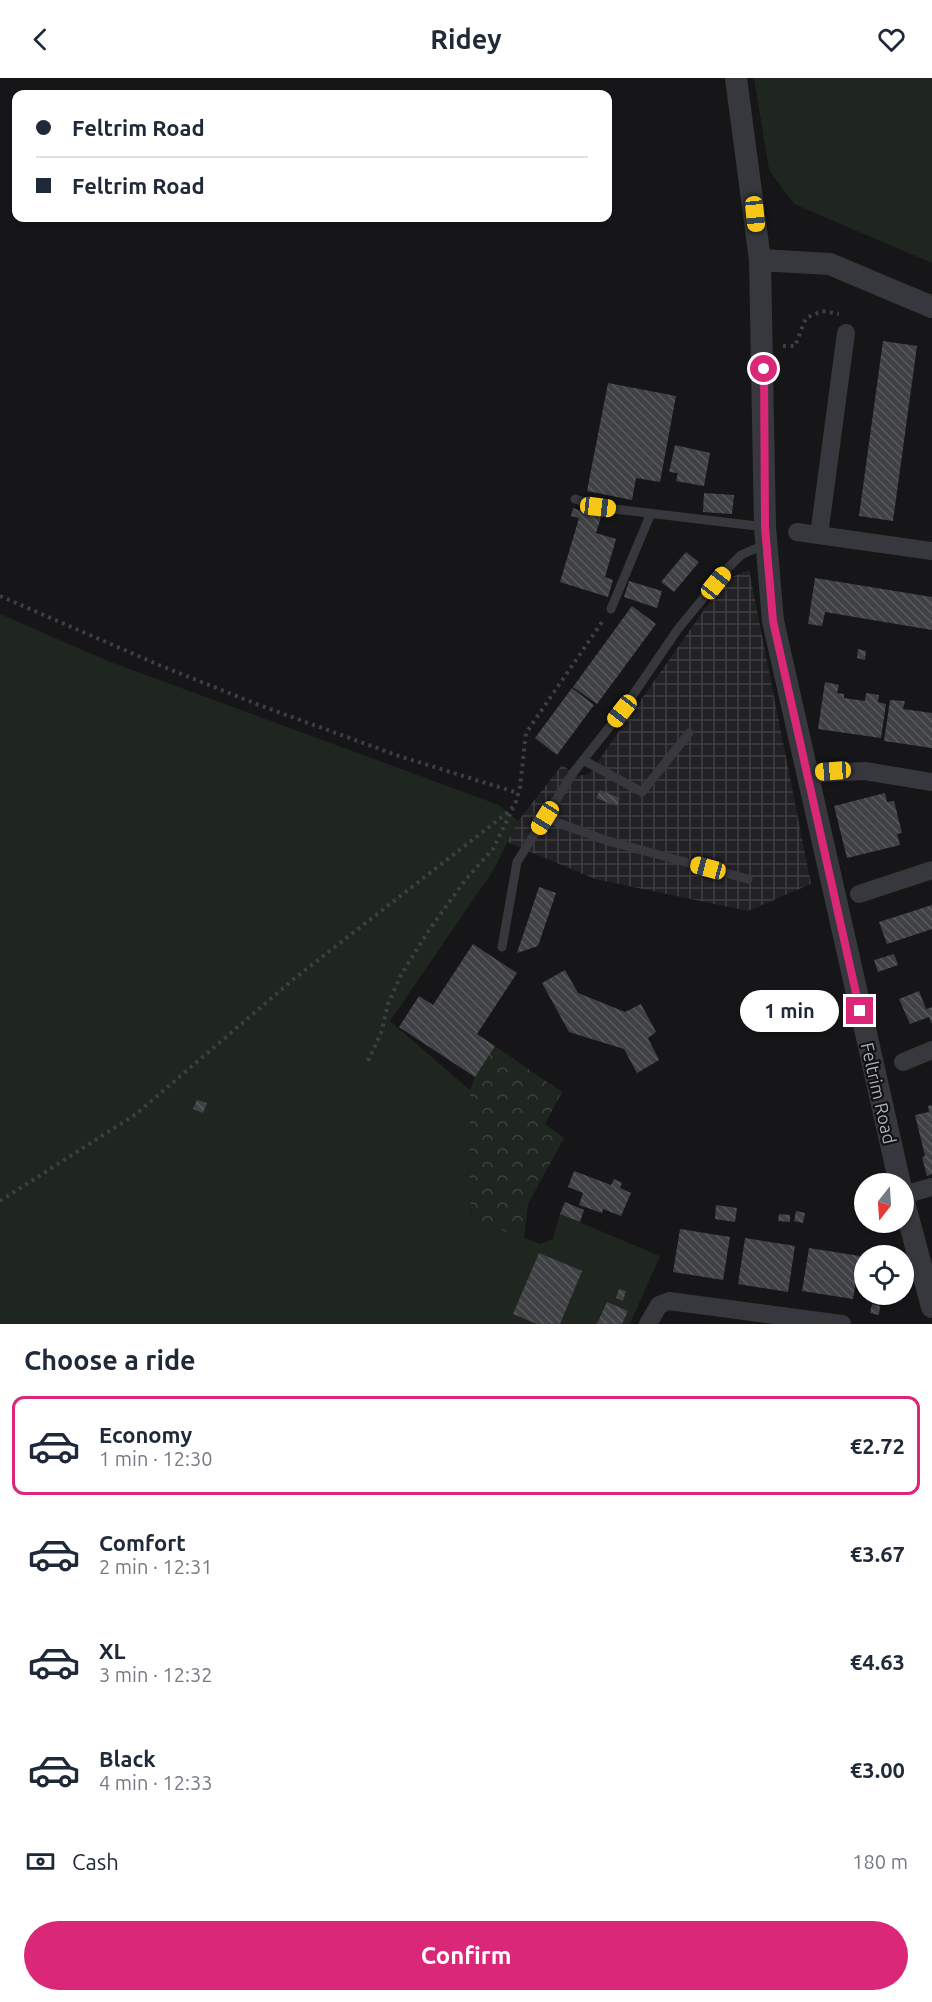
<!DOCTYPE html>
<meta charset="utf-8">
<style>
body{margin:0;font-family:Ubuntu,sans-serif;background:#f2f2f3;color:#1f2937;height:100vh;display:flex;flex-direction:column;font-size:22px;white-space:nowrap}
*{box-sizing:border-box;margin:0}
p{font-size:20px;color:#747a83}
.icon{flex:none;width:33px;height:33px;fill:none;stroke:currentColor;stroke-width:2;stroke-linecap:round;stroke-linejoin:round}
.map{position:relative;height:1246px;overflow:hidden}
.details{display:flex;flex-direction:column;background:#fff;flex:1}
.details>*{flex:none}
.banner{position:absolute;left:12px;top:12px;width:600px;height:132px;border-radius:12px;box-shadow:0 2px 4px #0004;display:grid;align-content:center;height:132px;padding:0 24px;background:#fff}
.needle{width:39px;rotate:197deg}
.tools{position:absolute;left:854px;top:1095px;display:grid;gap:12px}
.tools a{display:grid;place-items:center;width:60px;height:60px;border-radius:50%;background:#fff;box-shadow:0 2px 4px #0004;font-size:30px}
.end{position:absolute;width:27px;height:27px;margin:-14px;border:8px solid #db2777;background:#fff;box-shadow:0 0 0 3px #fff}
.from{border-radius:50%}
.bubble{position:absolute;height:42px;border-radius:21px;background:#fff;box-shadow:0 2px 4px #0004;font-size:20px;font-weight:700;line-height:42px;text-align:center}
.car{position:absolute;width:18px;height:36px;margin:-18px -9px;border-radius:8px;box-shadow:0 0 4px 2px #0007;background:linear-gradient(#f5c518 24%,#345 0 40%,#f5c518 0 76%,#345 0 86%,#f5c518 0)}
.banner b{display:flex;align-items:center;gap:21px;height:57px;font-size:22px}
.banner b+b{border-top:2px solid #e0e1e3}
.banner i{width:15px;height:15px;background:#1f2937}
ul{padding:0;list-style:none}
li{display:flex;align-items:center;gap:18px;height:99px;margin:0 12px 9px;padding:0 12px;border:3px solid transparent;border-radius:12px}
li div{flex:1}
li b{display:block;font-size:22px}
li em{font-style:normal;font-weight:700}
li.active{border-color:#db2777}
li>.icon{width:54px;height:54px;stroke-width:1.5}
h2{padding:0 24px;font-size:27px;line-height:72px}
.pay{display:flex;align-items:center;gap:15px;height:66px;padding:0 24px;font-size:22px}
.pay p{margin-inline-start:auto}
.button{display:flex;gap:12px;margin-top:auto;padding:12px 24px}
.button a{flex:1;height:69px;border-radius:36px;background:#db2777;color:#fff;font-size:24px;font-weight:700;line-height:69px;text-align:center}
header{display:flex;justify-content:space-between;align-items:center;height:78px;padding:0 24px;background:#fff;font-size:27px;font-weight:700}
.map>svg:first-child{display:block}
.industrial{fill:url(#industrial-grid)}
.green{fill:#1e261f}
.forest{fill:url(#forest-crowns)}
.building{fill:url(#building-back-hatch)}
.lines{fill:none;stroke-linecap:round;stroke-linejoin:round}
.path{stroke:#3d3f44;stroke-width:4;stroke-dasharray:3 4.5;stroke-linecap:butt}
.service{stroke:#37383d;stroke-width:9}
.minor{stroke:#37383d;stroke-width:18}
.tertiary{stroke:#37383d;stroke-width:22}
.route{stroke:#db2777;stroke-width:8}
.labels{text-anchor:middle;dominant-baseline:central;stroke-width:4.5;stroke-linejoin:round;paint-order:stroke}
.street-label{font-size:18px;fill:#a8adb8;stroke:#111113}
</style>
<header><svg class="icon" aria-label="back" viewBox="0 0 24 24"><path d="M15 5l-7 7 7 7"/></svg>Ridey<svg class="icon" aria-label="heart" viewBox="0 0 24 24"><path d="M12 20l-8-8c-3-5 5-10 8-4 3-6 11-1 8 4z"/></svg></header>
<div class="map">
<svg width="932" height="1246" viewBox="0 0 932 1246">
<defs>
<pattern id="industrial-grid" width="8" height="8" patternUnits="userSpaceOnUse" patternTransform="scale(1.5)"><rect width="8" height="8" fill="#222225"/><path d="M0 4h8M4 0v8" fill="none" stroke="#3f3f43"/></pattern>
<pattern id="forest-crowns" width="20" height="18" patternUnits="userSpaceOnUse" patternTransform="scale(1.5)"><rect width="20" height="18" fill="#1e261f"/><path d="M2 6a3 3 0 1 1 6 0M12 15a3 3 0 1 1 6 0" fill="none" stroke="#3c433d"/></pattern>
<pattern id="building-back-hatch" width="6" height="6" patternUnits="userSpaceOnUse" patternTransform="scale(1.5)"><rect width="6" height="6" fill="#404145"/><path d="M-1 5l2 2M0 0l6 6M5-1l2 2" fill="none" stroke="#595a5e"/></pattern>
</defs>
<rect width="100%" height="100%" fill="#161618"/>
<path class="industrial" d="M749 492 811 806 748 833 595 801 507 764 518 743 562 687 578 698 589 696 725 502Z"/>
<path class="green" d="M754 0H932V185L794 126 769 92Z
M0 536 108 583 499 727 518 743 493 793 390 943 470 1012 469 1110 472 1140 540 1166 553 1161 560 1136 660 1178 630 1246H0Z"/>
<path class="forest" d="M495 968 562 1014 545 1046 564 1060 528 1126 524 1161 472 1140 469 1110 470 1012 475 999Z"/>
<path class="building" d="M883 263 917 268 893 443 859 438Z
M608 305 676 318 660 404 636 400 632 422 587 413Z
M675 367 710 375 704 408 676 403 678 395 669 394Z
M704 415 734 417 732 436 703 434Z
M573 430 601 439 596 455 616 461 605 499 613 502 608 519 560 504 579 440 571 438Z
M686 474 699 484 674 514 661 504Z
M815 500 932 519V552L825 534 822 548 808 546Z
M629 503 662 513 657 530 624 519Z
M632 528 656 546 597 626 573 609Z
M858 571 866 573 865 582 857 580Z
M825 604 839 607 837 615 844 616V620L865 623 866 615 879 617 878 624 886 626 881 660 818 651Z
M572 610 594 627 557 677 535 660Z
M890 622 905 623 903 631 932 635V670L884 663Z
M600 712 620 720 617 728 596 720Z
M885 715 887 724 894 723 902 755 897 756 900 767 847 780 834 728Z
M539 809 556 815 538 868 517 875Z
M932 827V851L887 866 879 844Z
M473 866 517 895 477 956 495 968 475 999 399 949 419 918 433 927Z
M894 876 898 887 878 894 874 882Z
M565 892 578 915 625 934 641 926 656 954 648 960 659 982 637 995 624 971 569 954 542 905Z
M919 913 926 931 932 929V946L929 939 910 946 899 921Z
M197 1022 207 1025 203 1035 193 1031Z
M932 1027V1096L927 1098 922 1079 925 1078 915 1037 929 1034 928 1028Z
M574 1093 611 1107 614 1101 622 1105 620 1110 631 1115 621 1138 603 1131 602 1135 579 1127 583 1115 568 1109Z
M565 1124 584 1132 580 1144 560 1136Z
M716 1127 737 1130 735 1144 715 1141Z
M796 1133 805 1135 803 1145 794 1143Z
M779 1136 790 1137V1144L778 1143Z
M680 1151 730 1159 723 1202 673 1194Z
M745 1160 795 1168 788 1214 738 1206Z
M809 1170 860 1178 853 1221 802 1213Z
M539 1175 582 1193 560 1246H537L513 1236Z
M619 1211 626 1213 623 1223 616 1220Z
M607 1224 628 1233 622 1246H597Z
M872 1226 880 1228 879 1237 870 1235Z"/>
<g class="lines">
<path class="path" d="M783 268H795L806 240 822 233 839 236
M0 518 159 587 259 627 399 678 518 715
M368 983 381 955 388 926 401 897 429 852 466 801 493 771 513 730
M0 1123 136 1036 295 900 507 735 515 727 520 709 526 655 602 544"/>
<path class="service" d="M575 421 598 429 765 449
M611 531 651 435
M583 682 642 714 689 655
M545 740 608 763 748 801
M502 869 517 784 573 695 622 633 678 551 728 490 741 477 766 466"/>
<path class="minor" d="M797 454 932 473
M819 457 846 255
M806 696 865 693 932 704
M859 816 932 792
M903 984 932 972
M903 1117 932 1109
M648 1246 659 1227 669 1223 842 1246"/>
<path class="tertiary" d="M736 0 760 182 765 449 773 543 900 1106
M760 182 830 186 932 229
M903 1120 932 1229"/>
</g>
<g class="lines">
<path class="route" d="M764 291 765 449 773 543 860 933"/>
</g>
<g class="labels">
<g class="street-label">
<text transform="translate(879 1015) rotate(77)">Feltrim Road</text>
</g>
</g>
</svg>
<div class="tools">
<a><svg class="needle" viewBox="-14 -14 28 28"><path d="M0-13l5 13h-10z" fill="#e53935"/><path d="M0 13l5-13h-10z" fill="#747a83"/></svg></a>
<a><svg class="icon" aria-label="locate" viewBox="0 0 24 24"><circle cx="12" cy="12" r="6"/><path d="M12 2v4M12 18v4M2 12h4M18 12h4"/></svg></a>
</div>
<i class="end from" style="left:764px;top:291px"></i>
<i class="end" style="left:860px;top:933px"></i>
<div class="bubble" style="left:740px;top:912px;width:99px">1 min</div>
<i class="car" style="left:755px;top:136px;rotate:174deg"></i>
<i class="car" style="left:598px;top:429px;rotate:97deg"></i>
<i class="car" style="left:716px;top:505px;rotate:39deg"></i>
<i class="car" style="left:622px;top:633px;rotate:218deg"></i>
<i class="car" style="left:833px;top:693px;rotate:266deg"></i>
<i class="car" style="left:545px;top:740px;rotate:212deg"></i>
<i class="car" style="left:708px;top:790px;rotate:285deg"></i>
<div class="banner">
<b><i class="from"></i>Feltrim Road</b>
<b><i></i>Feltrim Road</b>
</div>
</div>
<section class="details">
<h2>Choose a ride</h2>
<ul>
<li class="active"><svg class="icon" aria-label="car" viewBox="0 0 24 24"><path d="M5 17H2v-5l4-1 3-4h7l3 4 3 1v5h-3M9 17h6M6 11h13"/><circle cx="7" cy="17" r="2"/><circle cx="17" cy="17" r="2"/></svg><div><b>Economy</b><p>1 min · 12:30</p></div><em>€2.72</em></li>
<li><svg class="icon" aria-label="car" viewBox="0 0 24 24"><path d="M5 17H2v-5l4-1 3-4h7l3 4 3 1v5h-3M9 17h6M6 11h13"/><circle cx="7" cy="17" r="2"/><circle cx="17" cy="17" r="2"/></svg><div><b>Comfort</b><p>2 min · 12:31</p></div><em>€3.67</em></li>
<li><svg class="icon" aria-label="car" viewBox="0 0 24 24"><path d="M5 17H2v-5l4-1 3-4h7l3 4 3 1v5h-3M9 17h6M6 11h13"/><circle cx="7" cy="17" r="2"/><circle cx="17" cy="17" r="2"/></svg><div><b>XL</b><p>3 min · 12:32</p></div><em>€4.63</em></li>
<li><svg class="icon" aria-label="car" viewBox="0 0 24 24"><path d="M5 17H2v-5l4-1 3-4h7l3 4 3 1v5h-3M9 17h6M6 11h13"/><circle cx="7" cy="17" r="2"/><circle cx="17" cy="17" r="2"/></svg><div><b>Black</b><p>4 min · 12:33</p></div><em>€3.00</em></li>
</ul>
<div class="pay"><svg class="icon" aria-label="cash" viewBox="0 0 24 24"><path d="M3 7h18v10H3z"/><circle cx="12" cy="12" r="2"/></svg>Cash<p>180 m</p></div>
<div class="button"><a>Confirm</a></div>
</section>
